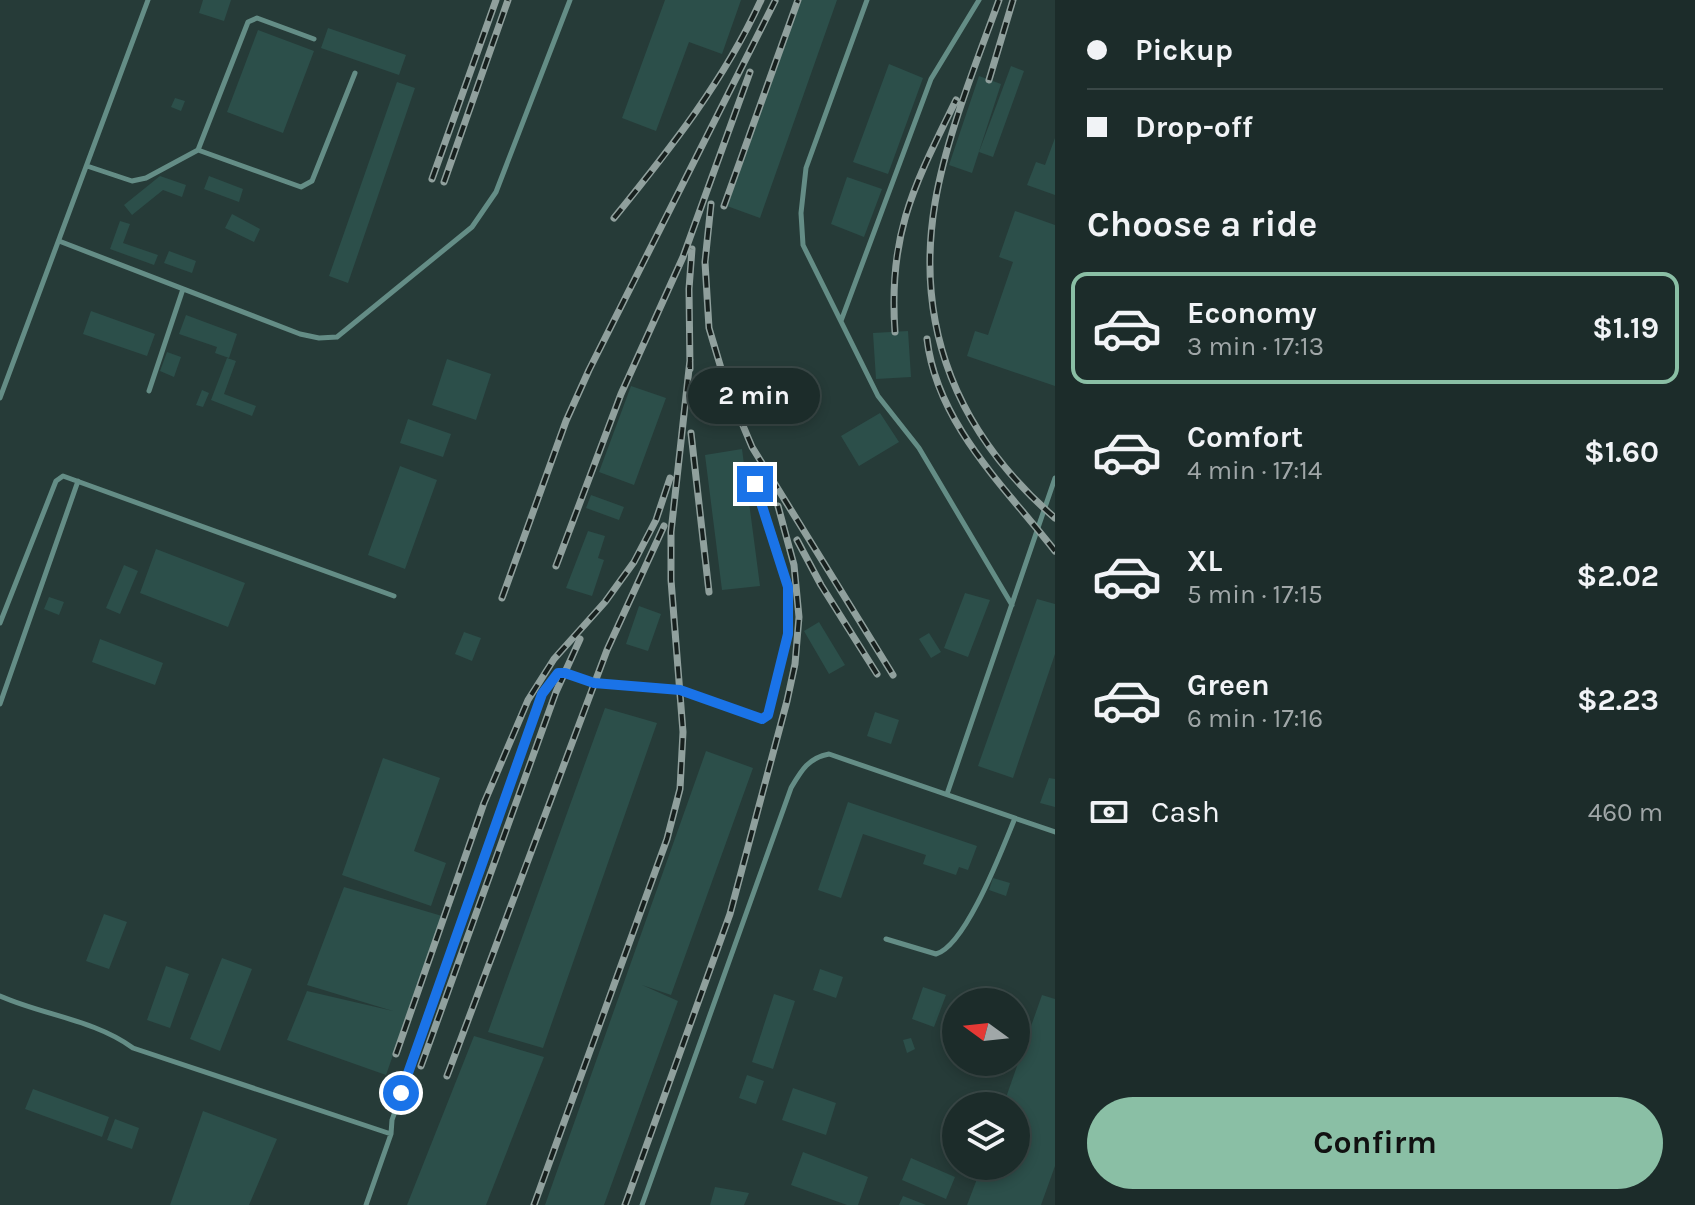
<!DOCTYPE html>
<meta charset="utf-8">
<style>
body{margin:0;font-family:Karla,sans-serif;background:#253432;color:#f1f3f6;height:100vh;display:flex;flex-direction:column;font-size:30px;white-space:nowrap}
*{box-sizing:border-box;margin:0}
p{font-size:26px;color:#a0a7a8}
.icon{flex:none;width:44px;height:44px;fill:none;stroke:currentColor;stroke-width:2;stroke-linecap:round;stroke-linejoin:round}
.map{position:relative;flex:1;overflow:hidden}
.panel{display:flex;flex-direction:column;background:#1c2c2a;width:640px}
.panel>*{flex:none}
.top-card{display:grid;align-content:center;height:176px;padding:0 32px;background:#1c2c2a}
.needle{width:52px;rotate:285deg}
.fabs{position:absolute;left:942px;top:988px;display:grid;gap:16px}
.fabs a{display:grid;place-items:center;width:88px;height:88px;border-radius:50%;background:#1c2c2a;box-shadow:0 4px 12px #0003,0 0 0 2px #3a4847;font-size:40px}
.end{position:absolute;width:36px;height:36px;margin:-18px;border:10px solid #1a73e8;background:#fff;box-shadow:0 0 0 4px #fff}
.from{border-radius:50%}
.bubble{position:absolute;height:56px;border-radius:28px;background:#1c2c2a;box-shadow:0 4px 12px #0003,0 0 0 2px #3a4847;font-size:26px;font-weight:700;line-height:56px;text-align:center}
.top-card b{display:flex;align-items:center;gap:28px;height:76px;font-size:30px}
.top-card b+b{border-top:2px solid #3a4847}
.top-card i{width:20px;height:20px;background:#f1f3f6}
ul{padding:0;list-style:none}
li{display:flex;align-items:center;gap:24px;height:112px;margin:0 16px 12px;padding:0 16px;border:4px solid transparent;border-radius:16px}
li div{flex:1}
li b{display:block;font-size:30px}
li em{font-style:normal;font-weight:700}
li.selected{border-color:#8abfa5}
li>.icon{width:72px;height:72px;stroke-width:1.5}
h2{padding:0 32px;font-size:36px;line-height:96px}
.pay{display:flex;align-items:center;gap:20px;height:88px;padding:0 32px;font-size:30px}
.pay p{margin-inline-start:auto}
.action{display:flex;gap:16px;margin-top:auto;padding:16px 32px}
.action a{flex:1;height:92px;border-radius:48px;background:#8abfa5;color:#111;font-size:32px;font-weight:700;line-height:92px;text-align:center}
main{display:flex;flex:1;min-height:0}
.map>svg:first-child{display:block}
.building{fill:#2c4f4a}
.lines{fill:none;stroke-linecap:round;stroke-linejoin:round}
.lane{stroke:#648d86;stroke-width:5}
.rail-casing{stroke:#90a09d;stroke-width:7}
.rail{stroke:#17201e;stroke-width:4;stroke-dasharray:12;stroke-linecap:butt}
.route{stroke:#1a73e8;stroke-width:10}
</style>
<main>
<div class="map">
<svg width="1055" height="1205" viewBox="0 0 1055 1205">
<rect width="100%" height="100%" fill="#263b38"/>
<path class="building" d="M203 0H231L224 21 199 13Z
M665 0H741L722 54 689 42 656 131 622 118Z
M799 0H837L760 218 727 206Z
M328 28 406 55 399 75 321 48Z
M258 30 314 51 283 133 227 112Z
M889 64 923 78 888 174 853 162Z
M1011 66 1024 71 993 157 979 152Z
M979 76 1001 84 972 173 949 165Z
M397 82 415 88 348 283 329 276Z
M175 98 185 101 181 111 171 107Z
M1055 138V195L1027 185 1036 162 1045 165Z
M160 176 186 185 182 197 163 190 132 215 124 205Z
M209 176 243 189 239 202 204 189Z
M847 177 882 189 864 237 831 224Z
M1015 211 1055 225V386L967 356 975 331 988 335 1013 262 999 257Z
M232 214 260 229 254 242 225 228Z
M120 221 130 224 123 243 158 255 154 265 110 249Z
M169 251 196 261 192 273 164 263Z
M91 311 155 334 147 356 83 334Z
M186 315 237 334 229 358 215 353 217 347 179 334Z
M908 331 911 377 876 379 873 333Z
M167 352 181 357 174 377 160 371Z
M227 358 236 361 224 394 256 406 252 416 211 400Z
M447 359 491 374 476 420 432 405Z
M631 386 666 398 634 485 599 472Z
M202 390 209 393 203 407 196 405Z
M880 413 899 442 859 466 841 436Z
M408 419 451 434 443 457 400 443Z
M742 449 760 586 722 590 705 455Z
M400 466 437 480 405 569 368 555Z
M591 495 624 507 619 520 586 508Z
M588 531 605 536 598 558 604 560 592 596 566 588Z
M156 549 245 583 228 627 140 593Z
M124 565 138 571 120 614 106 608Z
M965 593 990 600 968 657 944 648Z
M49 597 64 602 59 615 44 609Z
M1037 599 1055 604V654L1013 778 978 766Z
M639 606 661 614 648 651 626 644Z
M819 622 845 665 829 674 804 631Z
M464 632 481 638 472 661 455 654Z
M929 633 941 652 931 658 919 639Z
M100 639 163 663 155 685 92 662Z
M605 708 657 723 543 1048 488 1032Z
M875 712 899 720 891 744 867 736Z
M706 751 753 768 671 995 642 985 678 1001 604 1205H545Z
M383 758 440 778 414 851 446 863 431 906 342 875Z
M1049 778 1055 779V807L1040 803Z
M848 802 977 846 968 870 959 867 956 875 923 864 926 855 863 834 841 898 818 890Z
M993 878 1010 883 1006 896 989 890Z
M344 887 442 916 386 1075 287 1040 307 991 393 1011 307 985Z
M104 914 127 922 109 969 86 961Z
M222 958 252 969 220 1051 190 1039Z
M166 966 189 974 170 1028 147 1020Z
M820 969 843 977 836 998 813 990Z
M923 987 946 995 934 1027 912 1019Z
M774 994 795 1001 773 1069 752 1062Z
M1042 995 1055 999V1166L1041 1205H967L982 1166H1016V1106H1003Z
M474 1036 544 1057 486 1205H407Z
M911 1038 915 1049 907 1053 903 1040Z
M747 1075 764 1081 756 1104 739 1098Z
M793 1088 836 1103 826 1135 782 1120Z
M33 1089 109 1117 102 1137 25 1109Z
M203 1111 277 1139 249 1205H170Z
M115 1119 139 1128 132 1149 107 1140Z
M803 1152 868 1177 858 1205H847L791 1185Z
M911 1158 955 1177 946 1199 902 1180Z
M715 1187 749 1193 744 1205H710Z
M903 1196 926 1205H899Z"/>
<g class="lines">
<path class="lane" d="M867 0 806 168 801 213 803 245 878 396 919 448 1012 605
M198 150 301 187 312 181 355 73
M87 166 132 181 146 178 198 150 248 22 257 18 314 39
M59 241 300 334 319 338 337 337 472 227 496 192 570 0
M841 321 931 79 979 0
M149 391 183 289
M0 398 148 0
M0 623 56 481 63 476 394 596
M0 704 78 481
M947 794 1055 478
M886 939 936 954C966 946 1003 847 1015 818
M0 996C43 1015 95 1020 133 1048L391 1134
M366 1205 391 1134 392 1120 542 694 558 673H565L594 683 680 690 762 719 768 715C774 689 783 663 788 636 796 585 772 532 755 484
M642 1205 791 788C801 771 808 758 829 754L1055 832"/>
<g class="rail-casing">
<path id="rail" d="M999 0C976 64 946 137 935 203 914 330 959 435 1055 518
M989 80 1013 0
M432 179 496 0
M444 182 508 0
M711 204 705 262 709 328 726 385 752 447 893 675
M724 206 798 0
M614 218C670 149 724 81 761 0
M895 332C888 233 914 186 956 100
M927 339C937 424 1005 487 1055 551
M690 369 689 289 692 249
M691 433 709 592
M797 540 821 585 877 674
M556 566 621 394 683 257 750 72
M502 598 566 421 589 370 775 1
M396 1054 484 803 528 700 554 659 605 602 634 562 656 520 670 478
M421 1066 556 692 580 639
M447 1076 607 650 664 526
M534 1205 667 839 680 789 683 732 671 580V532L690 360
M625 1205 730 914 787 701 795 664 799 617 794 565 778 506"/>
</g>
<use href="#rail" class="rail"/>
</g>
<g class="lines">
<path class="route" d="M401 1093 542 694 558 673H565L594 683 680 690 762 719 768 715 788 634V587L755 484"/>
</g>
</svg>
<div class="fabs">
<a><svg class="needle" viewBox="-14 -14 28 28"><path d="M0-13l5 13h-10z" fill="#e53935"/><path d="M0 13l5-13h-10z" fill="#a0a7a8"/></svg></a>
<a><svg class="icon" aria-label="layers" viewBox="0 0 24 24"><path d="M12 4l9 5-9 5-9-5zM3 14l9 5 9-5"/></svg></a>
</div>
<i class="end from" style="left:401px;top:1093px"></i>
<i class="end" style="left:755px;top:484px"></i>
<div class="bubble" style="left:688px;top:368px;width:132px">2 min</div>
</div>
<section class="panel">
<div class="top-card">
<b><i class="from"></i>Pickup</b>
<b><i></i>Drop-off</b>
</div>
<h2>Choose a ride</h2>
<ul>
<li class="selected"><svg class="icon" aria-label="car" viewBox="0 0 24 24"><path d="M5 17H2v-5l4-1 3-4h7l3 4 3 1v5h-3M9 17h6M6 11h13"/><circle cx="7" cy="17" r="2"/><circle cx="17" cy="17" r="2"/></svg><div><b>Economy</b><p>3 min · 17:13</p></div><em>$1.19</em></li>
<li><svg class="icon" aria-label="car" viewBox="0 0 24 24"><path d="M5 17H2v-5l4-1 3-4h7l3 4 3 1v5h-3M9 17h6M6 11h13"/><circle cx="7" cy="17" r="2"/><circle cx="17" cy="17" r="2"/></svg><div><b>Comfort</b><p>4 min · 17:14</p></div><em>$1.60</em></li>
<li><svg class="icon" aria-label="car" viewBox="0 0 24 24"><path d="M5 17H2v-5l4-1 3-4h7l3 4 3 1v5h-3M9 17h6M6 11h13"/><circle cx="7" cy="17" r="2"/><circle cx="17" cy="17" r="2"/></svg><div><b>XL</b><p>5 min · 17:15</p></div><em>$2.02</em></li>
<li><svg class="icon" aria-label="car" viewBox="0 0 24 24"><path d="M5 17H2v-5l4-1 3-4h7l3 4 3 1v5h-3M9 17h6M6 11h13"/><circle cx="7" cy="17" r="2"/><circle cx="17" cy="17" r="2"/></svg><div><b>Green</b><p>6 min · 17:16</p></div><em>$2.23</em></li>
</ul>
<div class="pay"><svg class="icon" aria-label="cash" viewBox="0 0 24 24"><path d="M3 7h18v10H3z"/><circle cx="12" cy="12" r="2"/></svg>Cash<p>460 m</p></div>
<div class="action"><a>Confirm</a></div>
</section>
</main>
